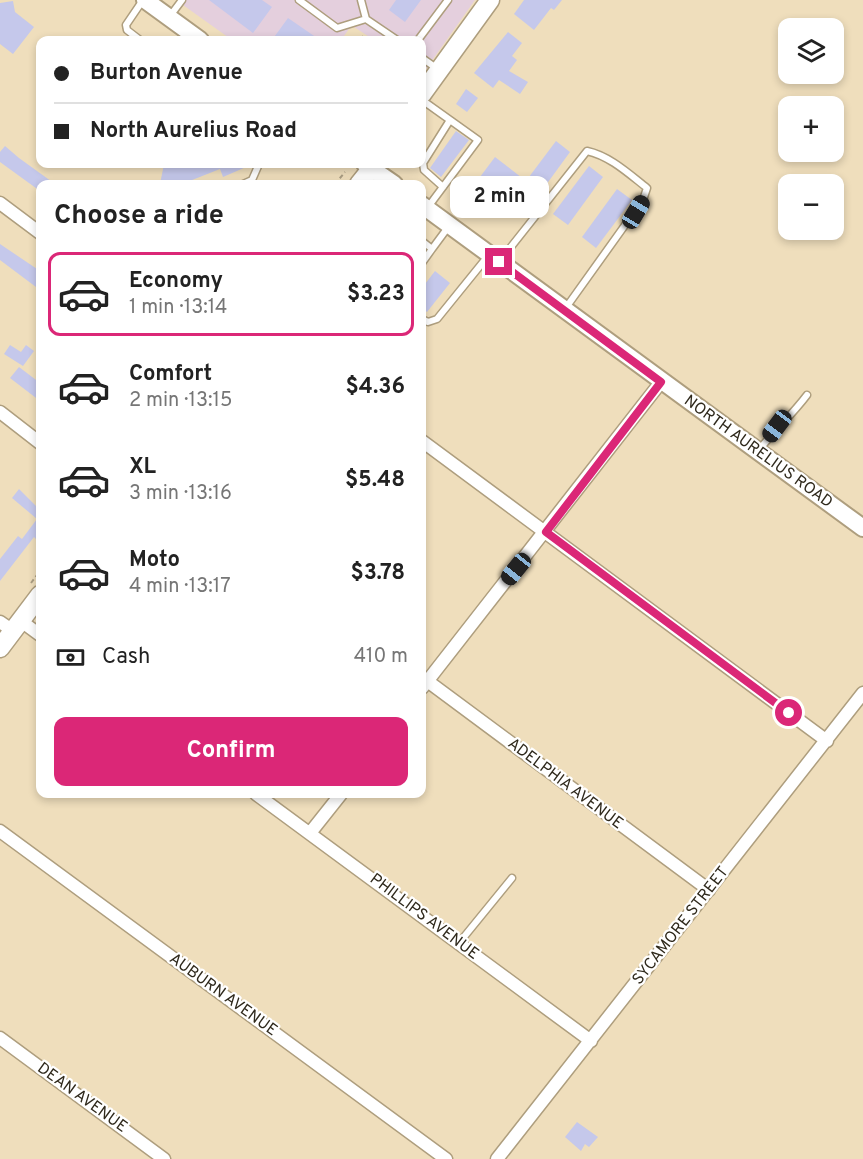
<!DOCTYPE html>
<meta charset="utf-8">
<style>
body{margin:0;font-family:Overpass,sans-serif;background:#f2f2f2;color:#222;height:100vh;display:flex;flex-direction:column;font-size:22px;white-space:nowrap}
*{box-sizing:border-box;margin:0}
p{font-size:20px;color:#767676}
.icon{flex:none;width:33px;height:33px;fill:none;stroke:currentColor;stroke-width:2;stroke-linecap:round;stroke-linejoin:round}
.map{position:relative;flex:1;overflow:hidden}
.drawer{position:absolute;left:36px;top:180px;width:390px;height:618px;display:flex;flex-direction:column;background:#fff;border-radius:12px;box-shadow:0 3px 9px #0003}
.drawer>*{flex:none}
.hud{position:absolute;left:36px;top:36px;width:390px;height:132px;border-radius:12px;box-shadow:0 3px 9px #0003;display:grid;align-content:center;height:132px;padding:0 18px;background:#fff}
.fabs{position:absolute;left:778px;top:18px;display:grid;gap:12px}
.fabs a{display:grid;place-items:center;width:66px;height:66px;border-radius:12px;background:#fff;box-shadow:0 3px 9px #0003;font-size:30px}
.end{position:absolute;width:27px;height:27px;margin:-14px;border:8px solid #db2777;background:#fff;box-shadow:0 0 0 3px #fff}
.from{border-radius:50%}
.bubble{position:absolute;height:42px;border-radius:12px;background:#fff;box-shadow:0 3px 9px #0003;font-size:20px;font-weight:700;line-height:42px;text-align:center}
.car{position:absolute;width:18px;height:36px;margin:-18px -9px;border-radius:8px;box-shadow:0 0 4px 2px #0007;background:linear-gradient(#222 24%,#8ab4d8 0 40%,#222 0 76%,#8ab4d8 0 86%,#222 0)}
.hud b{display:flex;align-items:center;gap:21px;height:57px;font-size:22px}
.hud b+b{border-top:2px solid #e0e0e0}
.hud i{width:15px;height:15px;background:#222}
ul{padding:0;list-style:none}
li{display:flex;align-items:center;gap:18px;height:84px;margin:0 12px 9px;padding:0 6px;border:3px solid transparent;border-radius:12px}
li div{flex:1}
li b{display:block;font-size:22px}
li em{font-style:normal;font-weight:700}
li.active{border-color:#db2777}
li>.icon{width:54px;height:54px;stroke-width:1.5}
h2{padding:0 18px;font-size:27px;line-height:72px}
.pay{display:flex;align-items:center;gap:15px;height:66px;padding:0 18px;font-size:22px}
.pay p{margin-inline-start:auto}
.primary-button{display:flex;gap:12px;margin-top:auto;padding:12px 18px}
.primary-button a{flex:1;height:69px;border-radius:12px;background:#db2777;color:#fff;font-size:24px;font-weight:700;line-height:69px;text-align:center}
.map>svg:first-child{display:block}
.commercial{fill:#e4cfdd}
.building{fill:#c5c8eb}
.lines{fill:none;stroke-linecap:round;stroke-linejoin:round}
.service-casing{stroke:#ae9e7e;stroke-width:9}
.minor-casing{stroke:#ae9e7e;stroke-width:15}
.tertiary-casing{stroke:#ae9e7e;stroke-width:20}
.secondary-casing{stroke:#ae9e7e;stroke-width:21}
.path{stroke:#ab9e83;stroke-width:2;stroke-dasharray:4.5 3;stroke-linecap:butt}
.service{stroke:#fff;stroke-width:6}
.minor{stroke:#fff;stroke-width:12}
.tertiary{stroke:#fff;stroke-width:16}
.secondary{stroke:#fff;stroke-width:18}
.route{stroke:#db2777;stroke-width:8}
.labels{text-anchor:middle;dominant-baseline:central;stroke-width:4.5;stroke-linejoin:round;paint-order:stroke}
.street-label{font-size:16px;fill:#2f291c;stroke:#fff}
</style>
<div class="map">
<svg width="863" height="1159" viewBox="0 0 863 1159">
<rect width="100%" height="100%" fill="#efdebc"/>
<path class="commercial" d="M176 0H475L426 69 422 66V40H374L354 27 349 29 341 40H232Z"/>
<path class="building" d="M209 0H262L272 7 253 33Z
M396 0H421L405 22 389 10Z
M524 0H562L554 10 551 8 534 30 514 14Z
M13 1 15 12 34 27 13 54 0 44V3Z
M288 18 320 40H272Z
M508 32 522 43 512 56 517 60 509 71 528 82 520 94 499 80 493 88 474 73Z
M466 89 478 98 467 112 456 104Z
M456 131 469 140 441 177 430 168Z
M556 141 570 152 535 200 509 181 484 212 465 197 495 157 526 181Z
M5 146 19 158 55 184H40V191L0 162V152Z
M164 164H253L223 177 220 169 182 184H160Z
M589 166 603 177 568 225 553 214Z
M617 189 632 200 596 248 582 237Z
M0 244 40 271V290L0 260Z
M435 271 450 283 427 312 422 308V288Z
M10 345 21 352 26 345 34 351 23 366 4 354Z
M19 367 40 383V401L10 378Z
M19 489 40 510V543L34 537 0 581V559L18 536 22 539 37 519 12 498Z
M577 1122 598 1137 589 1147 585 1144 581 1151 565 1137Z"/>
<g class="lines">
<g class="service-casing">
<path id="service" d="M299 0 337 28 366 19
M361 0 366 19 397 40
M170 16 182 0
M140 40 127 30 126 25 143 0
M418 40 448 0
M422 58 439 70
M422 100 478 140 428 207
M243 184 252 180 259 164
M443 187 424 170 423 163 450 120
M422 241 432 249 449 226
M499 262 587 151C610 156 629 174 647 188L643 200 565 309
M422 263 432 249
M422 319 428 322 437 319 488 256
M758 451C774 431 792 415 807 395
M459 943 512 878"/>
</g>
<g class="minor-casing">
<path id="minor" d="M0 203 40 233
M0 412 40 443
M422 441 827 741
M21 621 40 635
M0 622 13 631
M422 677 709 890
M422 688 661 382
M256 794 591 1041
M0 831 446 1159
M310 833 341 794
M0 1038 164 1159
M497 1159 863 693"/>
</g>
<g class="tertiary-casing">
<path id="tertiary" d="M145 0 200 40
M365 164 394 184
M422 205 863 528"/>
</g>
<g class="secondary-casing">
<path id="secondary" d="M422 94 490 0
M359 184 375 164
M0 648 40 595"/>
</g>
<path class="path" d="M344 39 346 40
M361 40 363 36
M335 184 345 172
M31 583 40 571"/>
<use href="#service" class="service"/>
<use href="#minor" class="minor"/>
<use href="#tertiary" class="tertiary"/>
<use href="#secondary" class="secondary"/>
</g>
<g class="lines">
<path class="route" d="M499 262 661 382 546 532 789 713"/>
</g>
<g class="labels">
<g class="street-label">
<text transform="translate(758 452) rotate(36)">NORTH AURELIUS ROAD</text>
<text transform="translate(565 784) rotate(37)">ADELPHIA AVENUE</text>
<text transform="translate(424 917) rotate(37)">PHILLIPS AVENUE</text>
<text transform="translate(681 926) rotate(-52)">SYCAMORE STREET</text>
<text transform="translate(223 995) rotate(36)">AUBURN AVENUE</text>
<text transform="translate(82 1098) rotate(36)">DEAN AVENUE</text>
</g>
</g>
</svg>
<div class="fabs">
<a><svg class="icon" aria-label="layers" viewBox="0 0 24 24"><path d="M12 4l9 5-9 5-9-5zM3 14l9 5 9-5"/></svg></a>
<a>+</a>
<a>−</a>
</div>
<i class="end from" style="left:789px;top:713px"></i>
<i class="end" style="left:499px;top:262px"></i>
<div class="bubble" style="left:450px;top:176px;width:99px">2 min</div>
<i class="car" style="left:636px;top:212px;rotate:31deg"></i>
<i class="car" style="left:777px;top:426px;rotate:217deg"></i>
<i class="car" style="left:516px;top:569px;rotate:219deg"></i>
<div class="hud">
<b><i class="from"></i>Burton Avenue</b>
<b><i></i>North Aurelius Road</b>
</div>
<section class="drawer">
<h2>Choose a ride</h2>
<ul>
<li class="active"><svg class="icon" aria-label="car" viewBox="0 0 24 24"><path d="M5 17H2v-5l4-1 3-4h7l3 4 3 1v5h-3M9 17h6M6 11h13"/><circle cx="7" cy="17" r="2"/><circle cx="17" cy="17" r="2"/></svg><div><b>Economy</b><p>1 min · 13:14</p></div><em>$3.23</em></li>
<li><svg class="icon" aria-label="car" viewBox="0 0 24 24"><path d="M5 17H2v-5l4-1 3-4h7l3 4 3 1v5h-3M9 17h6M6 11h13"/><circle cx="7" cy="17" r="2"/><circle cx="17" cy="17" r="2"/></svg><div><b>Comfort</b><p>2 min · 13:15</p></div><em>$4.36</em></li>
<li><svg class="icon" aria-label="car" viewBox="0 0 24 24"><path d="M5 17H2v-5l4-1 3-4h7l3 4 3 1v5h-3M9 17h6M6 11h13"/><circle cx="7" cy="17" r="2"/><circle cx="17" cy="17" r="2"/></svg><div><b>XL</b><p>3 min · 13:16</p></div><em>$5.48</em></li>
<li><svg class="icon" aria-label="car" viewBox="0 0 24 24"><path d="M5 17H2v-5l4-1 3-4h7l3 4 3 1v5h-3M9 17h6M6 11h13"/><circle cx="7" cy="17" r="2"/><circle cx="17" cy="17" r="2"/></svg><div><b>Moto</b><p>4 min · 13:17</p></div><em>$3.78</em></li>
</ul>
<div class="pay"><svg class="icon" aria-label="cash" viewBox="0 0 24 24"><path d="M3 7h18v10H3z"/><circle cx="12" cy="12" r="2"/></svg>Cash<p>410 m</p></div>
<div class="primary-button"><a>Confirm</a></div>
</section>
</div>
